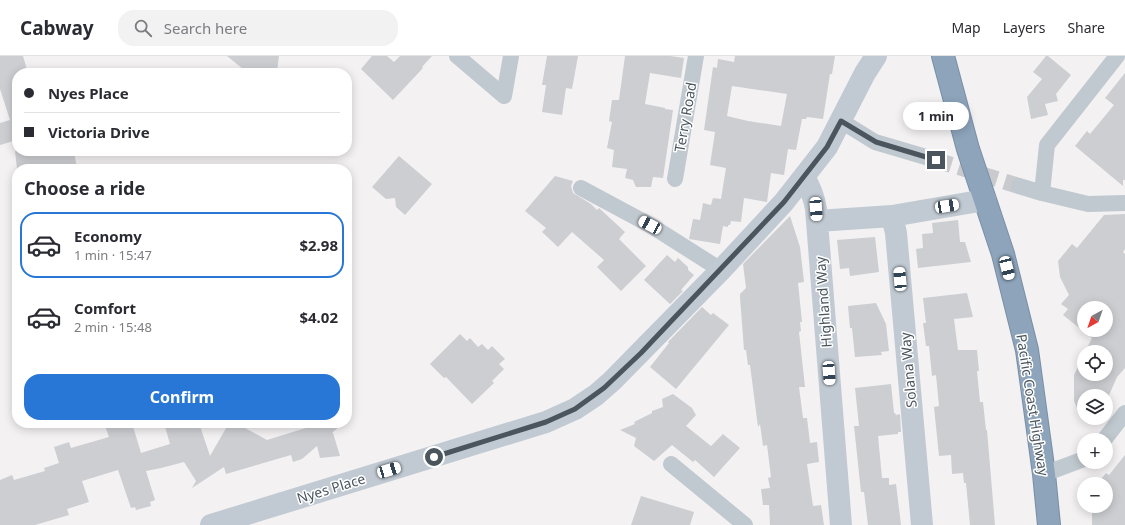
<!DOCTYPE html>
<meta charset="utf-8">
<style>
body{margin:0;font-family:"Noto Sans",sans-serif;background:#f2f2f3;color:#2b2b33;height:100vh;display:flex;flex-direction:column;font-size:15px;white-space:nowrap}
*{box-sizing:border-box;margin:0}
p{font-size:13px;color:#7c7c81}
.icon{flex:none;width:22px;height:22px;fill:none;stroke:currentColor;stroke-width:2;stroke-linecap:round;stroke-linejoin:round}
.map{position:relative;flex:1;overflow:hidden}
.sheet{position:absolute;left:12px;top:108px;width:340px;height:264px;display:flex;flex-direction:column;background:#fff;border-radius:16px;box-shadow:0 2px 10px #0003}
.sheet>*{flex:none}
.top-card{position:absolute;left:12px;top:12px;width:340px;height:88px;border-radius:16px;box-shadow:0 2px 10px #0003;display:grid;align-content:center;height:88px;padding:0 12px;background:#fff}
.needle{width:26px;rotate:220deg}
.fabs{position:absolute;left:1077px;top:245px;display:grid;gap:8px}
.fabs a{display:grid;place-items:center;width:36px;height:36px;border-radius:50%;background:#fff;box-shadow:0 2px 10px #0003;font-size:20px}
.end{position:absolute;width:18px;height:18px;margin:-9px;border:5px solid #4a555d;background:#fff;box-shadow:0 0 0 2px #fff}
.from{border-radius:50%}
.bubble{position:absolute;height:28px;border-radius:14px;background:#fff;box-shadow:0 2px 10px #0003;font-size:13px;font-weight:700;line-height:28px;text-align:center}
.car{position:absolute;width:12px;height:24px;margin:-12px -6px;border-radius:5px;box-shadow:0 0 3px 1px #0007;background:linear-gradient(#fff 24%,#345 0 40%,#fff 0 76%,#345 0 86%,#fff 0)}
.top-card b{display:flex;align-items:center;gap:14px;height:38px;font-size:15px}
.top-card b+b{border-top:1px solid #e1e1e2}
.top-card i{width:10px;height:10px;background:#2b2b33}
ul{padding:0;list-style:none}
li{display:flex;align-items:center;gap:12px;height:66px;margin:0 8px 6px;padding:0 4px;border:2px solid transparent;border-radius:16px}
li div{flex:1}
li b{display:block;font-size:15px}
li em{font-style:normal;font-weight:700}
li.on{border-color:#2877d6}
li>.icon{width:36px;height:36px;stroke-width:1.5}
h2{padding:0 12px;font-size:18px;line-height:48px}
.cta{display:flex;gap:8px;margin-top:auto;padding:8px 12px}
.cta a{flex:1;height:46px;border-radius:16px;background:#2877d6;color:#fff;font-size:16px;font-weight:700;line-height:46px;text-align:center}
header{display:flex;align-items:center;gap:24px;box-sizing:border-box;height:56px;padding:0 20px;background:#fff;border-bottom:1px solid #e1e1e2}
header strong{font-size:19px}
nav{display:flex;gap:22px;margin-inline-start:auto;font-size:14px}
.search{width:280px;height:36px;background:#f2f2f3;display:flex;align-items:center;gap:10px;box-sizing:border-box;padding:0 14px;border-radius:16px;color:#7c7c81;font-size:15px}
.map>svg:first-child{display:block}
.building{fill:#ccced2;fill-rule:evenodd}
.lines{fill:none;stroke-linecap:round;stroke-linejoin:round}
.street-tunnel{stroke:#c9cacd;stroke-width:16;stroke-dasharray:16 8;stroke-linecap:butt}
.highway-casing{stroke:#798fa7;stroke-width:24}
.street{stroke:#c0c9cf;stroke-width:16}
.secondary{stroke:#c1cad3;stroke-width:22}
.highway{stroke:#8da4bb;stroke-width:22}
.route{stroke:#4a555d;stroke-width:5}
.labels{text-anchor:middle;dominant-baseline:central;stroke-width:3;stroke-linejoin:round;paint-order:stroke}
.street-label{font-size:14px;fill:#4a555d;stroke:#fff}
</style>
<header>
<strong>Cabway</strong>
<div class="search"><svg class="icon" aria-label="search" viewBox="0 0 24 24"><circle cx="10" cy="10" r="6"/><path d="M15 15l6 6"/></svg>Search here</div>
<nav><a>Map</a><a>Layers</a><a>Share</a></nav>
</header>
<div class="map">
<svg width="1125" height="469" viewBox="0 0 1125 469">
<rect width="100%" height="100%" fill="#f3f1f2"/>
<path class="building" d="M0 0H23L28 17H17V84L0 89V67L10 64 0 33Z
M227 0H279L277 15 271 17H248Z
M372 0H387L394 6 400 0H432L422 11 423 12 393 44 361 13Z
M547 0H578L572 33 566 32 562 59 542 56 546 29H542Z
M625 0H670L684 2 681 22 650 17 645 48 665 52V53L673 54 663 122 653 121 651 131H636L633 124 625 122 627 113 612 111 614 94 607 92 612 66 609 65 612 44H619Z
M735 0H835L832 18H830L823 63 807 61 806 63H802L796 94 788 93 784 119 771 117 767 146 744 142 741 166 731 165 730 169H728V171L723 170 720 188 689 183 693 163 700 164 703 147 711 149 713 142 721 143 726 112 710 109 715 76 704 74 713 11 717 12 718 3 734 6ZM732 30 787 38 781 70 748 65 727 60Z
M1046 0H1048L1071 19 1056 38 1058 45 1045 48 1048 59 1031 63 1027 41 1042 23 1033 16Z
M1125 17V124H1123V130L1075 90 1087 75 1090 78 1114 49 1105 42Z
M15 95H74L77 113H17Z
M399 100 432 128 405 159 396 151 395 142 386 143 372 131Z
M555 120 573 125 571 130 573 137 591 148 597 154 599 152 625 176 619 183 646 210 621 235 597 211 604 204 572 176 558 191 542 176 546 172 525 155Z
M1125 158V193L1123 196 1125 198V312L1117 321 1106 346V340H1084V355L1077 352 1074 345V319L1084 298V318H1106V296H1085L1092 282 1063 259 1068 253 1061 248 1069 239 1060 221 1058 205 1072 188 1077 192 1104 159ZM1084 252H1106V274H1084Z
M790 160 800 191 804 226 798 227 802 266H800L801 275 799 276 805 331H799L803 362H807L810 387 817 386 819 406 807 408 813 450 821 449 824 469H770L769 449H763L761 433 770 432 768 422 771 421 767 389 763 390 760 368 758 371 750 309H748L746 294H744L740 241V238L746 232 743 208Z
M958 164 960 186H965L971 206 918 212 916 193 923 192 922 178 933 177 932 167Z
M875 181 879 216 850 220 849 212 840 213 837 184Z
M667 199 675 206 678 202 688 211V214L694 219 681 234 683 235 670 248 644 224Z
M967 237 973 261 954 263 958 294H977L979 315H977L980 346H983L986 374H987L995 469H970L966 427H964L963 417 952 418 951 399 939 400 934 351 939 350 936 319 932 320 929 290H926L923 267H926L923 242Z
M876 247 886 268 889 295 881 296 882 299 855 301 852 272H850L848 250Z
M702 251 711 259 713 257 729 269 676 333 650 311 669 287 668 286Z
M460 278 467 285 470 282 478 291 482 288 488 294 492 290 505 303 499 308 504 313 492 325 494 327 472 348 446 321 444 322 430 308Z
M891 328 894 357H895L896 359 900 358 901 376H898V378L878 380 882 422H889V429L896 428 901 469H868L864 436H861L854 370H859L855 332Z
M673 338 692 352 696 359 686 370 711 390 723 378 740 392 714 421 695 404 693 406 672 389 654 405 634 390 636 382 620 374 635 368 634 366 652 357V355L663 351 662 343Z
M104 367H132L141 397 170 388 164 367H199L210 400 229 367H236L267 384 309 371 310 372 327 367H343L332 377H333L340 400 320 402 317 390 302 403 293 406 291 399 226 418 224 411 192 432 196 425 184 406 161 412 146 415 155 444 150 446 151 450 136 454 135 451 131 452 118 414 82 425 89 446 67 453 69 459 35 469H0V424L12 419 14 424 45 415 44 412 59 407 54 391 69 386 71 392 109 381Z
M1125 399V469H1092V450H1106V428H1097L1106 417 1109 419Z
M641 440 694 456 690 469H631Z"/>
<g class="lines">
<path class="street-tunnel" d="M936 104 1019 130"/>
<g class="highway-casing">
<path id="highway" d="M943 0 968 93 1003 198 1027 294 1044 418 1049 469"/>
</g>
<path class="street" d="M457 0 504 40
M504 40 511 0
M841 65 875 86 936 104
M675 123 696 0
M1019 130 1042 137 1088 148 1125 147
M581 132 650 169 721 214
M1042 137 1047 89 1117 0
M1104 384 1125 357
M671 408 745 469
M1044 418 1084 403"/>
<path class="secondary" d="M804 121C810 131 814 141 816 153L841 469
M892 160 896 177 922 469
M817 165 892 160 985 144
M211 469 546 366 575 353 596 339 612 325 721 214 784 146 827 91 865 17 876 0"/>
<use href="#highway" class="highway"/>
</g>
<g class="lines">
<path class="route" d="M434 401 546 366 575 353 604 332 641 297 784 146 827 91 841 65 876 86 936 104"/>
</g>
<g class="labels">
<g class="street-label">
<text transform="translate(685 61) rotate(-80)">Terry Road</text>
<text transform="translate(823 246) rotate(-94)">Highland Way</text>
<text transform="translate(908 314) rotate(-95)">Solana Way</text>
<text transform="translate(1033 349) rotate(81)">Pacific Coast Highway</text>
<text transform="translate(331 432) rotate(-17)">Nyes Place</text>
</g>
</g>
</svg>
<div class="fabs">
<a><svg class="needle" viewBox="-14 -14 28 28"><path d="M0-13l5 13h-10z" fill="#e53935"/><path d="M0 13l5-13h-10z" fill="#7c7c81"/></svg></a>
<a><svg class="icon" aria-label="locate" viewBox="0 0 24 24"><circle cx="12" cy="12" r="6"/><path d="M12 2v4M12 18v4M2 12h4M18 12h4"/></svg></a>
<a><svg class="icon" aria-label="layers" viewBox="0 0 24 24"><path d="M12 4l9 5-9 5-9-5zM3 14l9 5 9-5"/></svg></a>
<a>+</a>
<a>−</a>
</div>
<i class="end from" style="left:434px;top:401px"></i>
<i class="end" style="left:936px;top:104px"></i>
<div class="bubble" style="left:903px;top:46px;width:66px">1 min</div>
<i class="car" style="left:947px;top:150px;rotate:81deg"></i>
<i class="car" style="left:816px;top:153px;rotate:176deg"></i>
<i class="car" style="left:650px;top:169px;rotate:298deg"></i>
<i class="car" style="left:1007px;top:212px;rotate:166deg"></i>
<i class="car" style="left:900px;top:223px;rotate:355deg"></i>
<i class="car" style="left:829px;top:317px;rotate:176deg"></i>
<i class="car" style="left:389px;top:414px;rotate:73deg"></i>
<div class="top-card">
<b><i class="from"></i>Nyes Place</b>
<b><i></i>Victoria Drive</b>
</div>
<section class="sheet">
<h2>Choose a ride</h2>
<ul>
<li class="on"><svg class="icon" aria-label="car" viewBox="0 0 24 24"><path d="M5 17H2v-5l4-1 3-4h7l3 4 3 1v5h-3M9 17h6M6 11h13"/><circle cx="7" cy="17" r="2"/><circle cx="17" cy="17" r="2"/></svg><div><b>Economy</b><p>1 min · 15:47</p></div><em>$2.98</em></li>
<li><svg class="icon" aria-label="car" viewBox="0 0 24 24"><path d="M5 17H2v-5l4-1 3-4h7l3 4 3 1v5h-3M9 17h6M6 11h13"/><circle cx="7" cy="17" r="2"/><circle cx="17" cy="17" r="2"/></svg><div><b>Comfort</b><p>2 min · 15:48</p></div><em>$4.02</em></li>
</ul>
<div class="cta"><a>Confirm</a></div>
</section>
</div>
